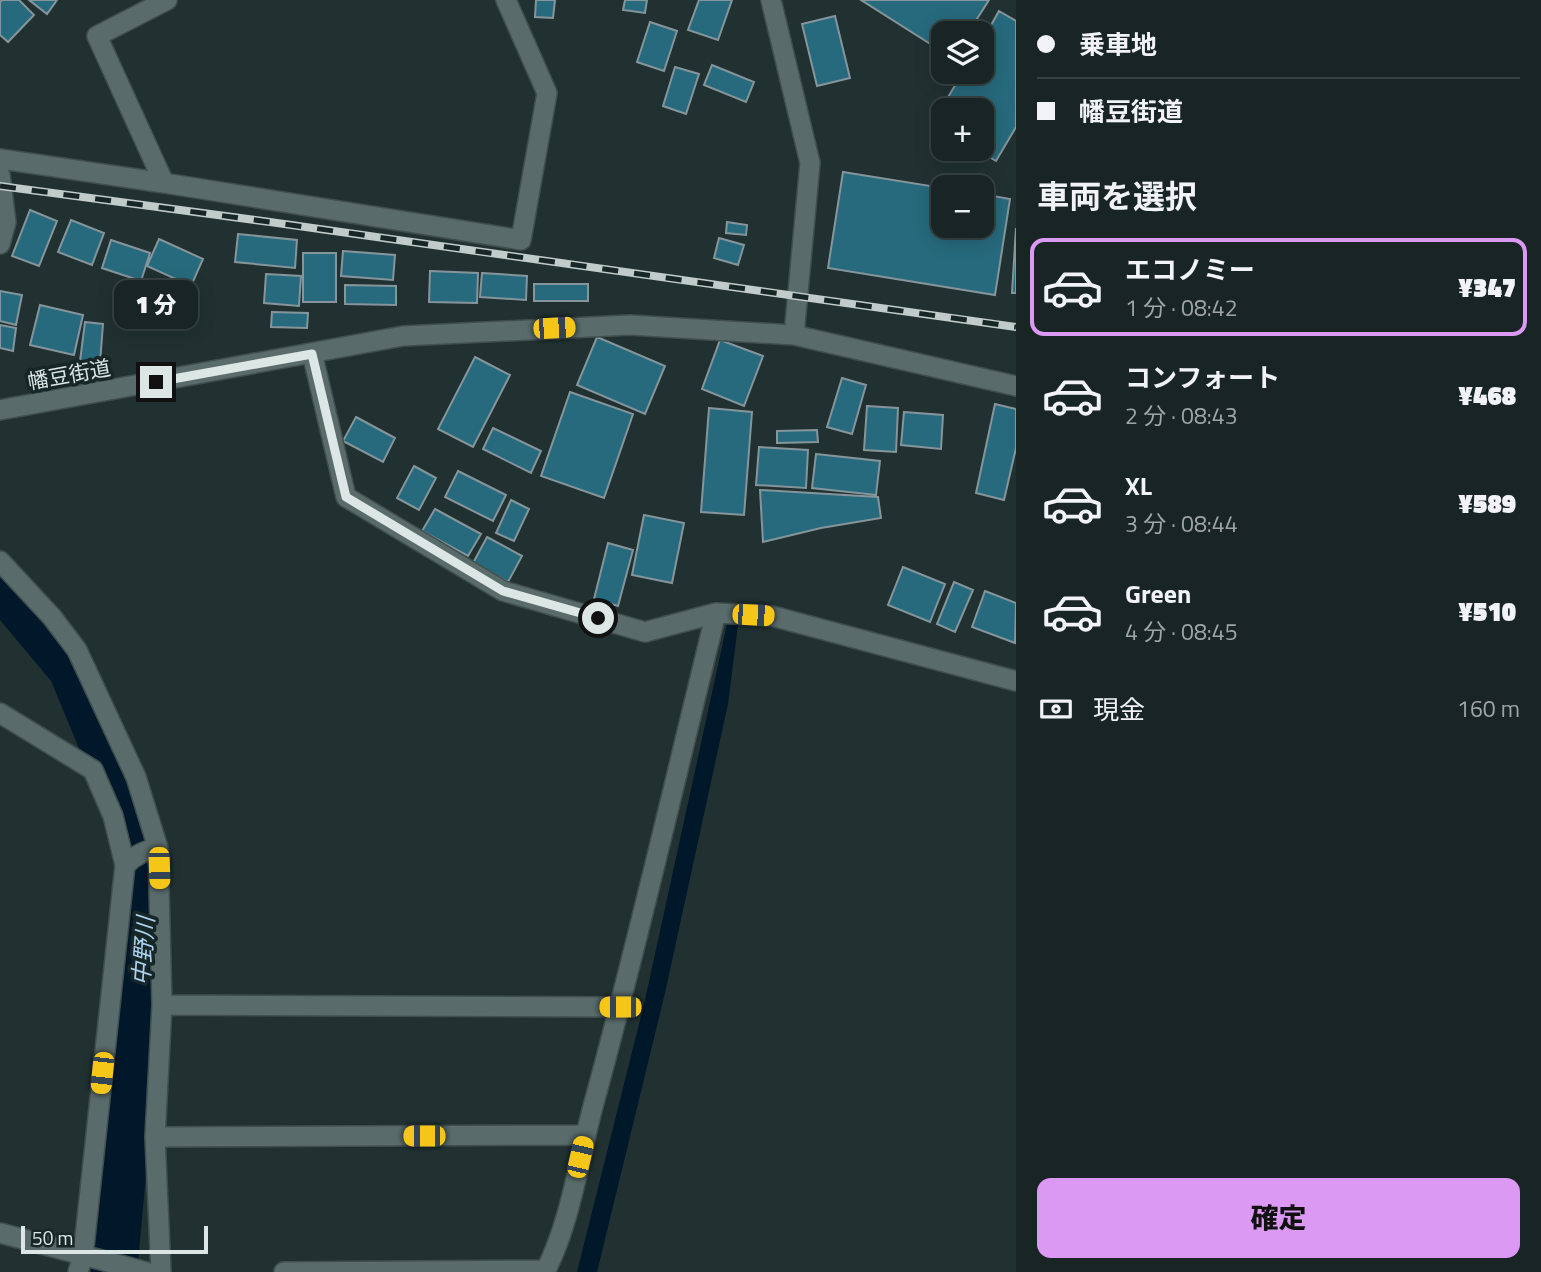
<!DOCTYPE html>
<html lang="ja">
<meta charset="utf-8">
<style>
body{margin:0;font-family:"Titillium Web","Noto Sans JP",sans-serif;background:#222d2d;color:#f1f3f6;height:100vh;display:flex;flex-direction:column;font-size:26px;white-space:nowrap}
*{box-sizing:border-box;margin:0}
p{font-size:23px;color:#9fa5a7}
.icon{flex:none;width:38px;height:38px;fill:none;stroke:currentColor;stroke-width:2;stroke-linecap:round;stroke-linejoin:round}
.map{position:relative;flex:1;overflow:hidden}
.details{display:flex;flex-direction:column;background:#192525;width:525px}
.details>*{flex:none}
.hud{display:grid;align-content:center;height:154px;padding:0 21px;background:#192525}
.controls{position:absolute;left:931px;top:21px;display:grid;gap:14px}
.controls a{display:grid;place-items:center;width:63px;height:63px;border-radius:14px;background:#192525;box-shadow:0 4px 18px #0003,0 0 0 2px #374242;font-size:35px}
.scale{position:absolute;left:21px;bottom:18px;width:187px;box-sizing:border-box;padding-left:7px;border:4px solid #dce6e5;border-top:0;font-size:19px;line-height:24px;white-space:nowrap;color:#dce6e5;-webkit-text-stroke:5px #172727;paint-order:stroke}
.end{position:absolute;width:32px;height:32px;margin:-16px;border:9px solid #dce6e5;background:#111;box-shadow:0 0 0 4px #111}
.from{border-radius:50%}
.bubble{position:absolute;height:49px;border-radius:14px;background:#192525;box-shadow:0 4px 18px #0003,0 0 0 2px #374242;font-size:23px;font-weight:800;line-height:49px;text-align:center}
.car{position:absolute;width:21px;height:42px;margin:-21px -10px;border-radius:9px;box-shadow:0 0 5px 2px #0007;background:linear-gradient(#f5c518 24%,#345 0 40%,#f5c518 0 76%,#345 0 86%,#f5c518 0)}
.hud b{display:flex;align-items:center;gap:24px;height:66px;font-size:26px}
.hud b+b{border-top:2px solid #374242}
.hud i{width:18px;height:18px;background:#f1f3f6}
ul{padding:0;list-style:none}
li{display:flex;align-items:center;gap:21px;height:98px;margin:0 14px 10px;padding:0 7px;border:4px solid transparent;border-radius:14px}
li div{flex:1}
li b{display:block;font-size:26px}
li em{font-style:normal;font-weight:800}
li.current{border-color:#dc99f4}
li>.icon{width:63px;height:63px;stroke-width:1.5}
h2{padding:0 21px;font-size:32px;line-height:84px}
.pay{display:flex;align-items:center;gap:18px;height:77px;padding:0 21px;font-size:26px}
.pay p{margin-inline-start:auto}
.cta{display:flex;gap:14px;margin-top:auto;padding:14px 21px}
.cta a{flex:1;height:80px;border-radius:14px;background:#dc99f4;color:#111;font-size:28px;font-weight:800;line-height:80px;text-align:center}
main{display:flex;flex:1;min-height:0}
.map>svg:first-child{display:block}
.water{fill:#01182a}
.lines{fill:none;stroke-linecap:round;stroke-linejoin:round}
.river{stroke:#01182a;stroke-width:46}
.building{fill:#276a7d;stroke:#85959b;stroke-width:2}
.minor-casing{stroke:#404e4e;stroke-width:22}
.tertiary-casing{stroke:#404e4e;stroke-width:22}
.minor{stroke:#5a6b6b;stroke-width:19}
.tertiary{stroke:#5a6b6b;stroke-width:19}
.rail-casing{stroke:#c0cbca;stroke-width:8}
.rail{stroke:#172727;stroke-width:5;stroke-dasharray:16;stroke-linecap:butt}
.route{stroke:#dce6e5;stroke-width:9}
.labels{text-anchor:middle;dominant-baseline:central;stroke-width:7;stroke-linejoin:round;paint-order:stroke}
.street-label{font-size:21px;fill:#dce6e5;stroke:#172727}
.water-label{font-size:23px;font-style:italic;fill:#abd1f1;stroke:#172727}
</style>
<main>
<div class="map">
<svg width="1016" height="1272" viewBox="0 0 1016 1272">
<rect width="100%" height="100%" fill="#213131"/>
<path class="water" d="M727 624 738 625 728 704 665 993 597 1272H577L645 1000Z"/>
<g class="lines">
<path class="river" d="M0 584 71 669 134 821 147 911 114 1272"/>
</g>
<path class="building" d="M2 0H19L34 15 8 42 0 35V2Z
M29 0H57L47 14Z
M536 0H555L553 18 535 17Z
M625 0H647L645 13 623 10Z
M699 0H732L718 40 688 30Z
M861 0H989L968 33H943V52Z
M999 11 1016 21V127L996 161 975 149H982V110H943V130L932 124 963 72H982V41Z
M835 16 850 78 817 86 802 24Z
M650 22 677 31 664 71 637 62Z
M712 65 754 82 746 102 704 85Z
M675 67 699 74 686 114 663 106Z
M843 172 943 188V226H982V194L1010 199 995 295 828 268Z
M30 210 57 221 39 266 12 256Z
M71 220 104 233 92 265 58 252Z
M727 222 747 225 746 235 726 233Z
M1016 228V293H1012Z
M238 234 297 240 295 268 235 262Z
M719 238 744 245 738 265 714 258Z
M159 239 203 259 191 286 147 266Z
M111 240 150 253 141 281 102 268Z
M343 251 395 255 393 280 341 276Z
M303 253H336V302H303Z
M430 271 478 273 477 303 429 302Z
M482 273 527 276 526 300 480 297Z
M266 274 301 276 299 306 264 303Z
M534 284H588V301H534Z
M345 285 396 286V305L345 304Z
M0 291 22 295 16 325 0 321Z
M40 305 83 315 74 355 30 345Z
M272 312 308 313 307 328 271 327Z
M85 322 103 324 100 363 80 361Z
M0 325 16 328 13 351 0 348Z
M597 337 665 366 645 414 577 385Z
M720 340 763 356 744 406 702 389Z
M475 357 510 375 473 447 438 429Z
M842 378 866 385 852 434 827 427Z
M570 392 633 414 604 498 541 476Z
M995 404 1016 409V448L1004 500 976 493Z
M867 406 898 408 896 452 864 450Z
M709 408 752 412 744 515 701 512Z
M904 412 943 415 941 449 901 445Z
M356 417 395 438 383 462 343 441Z
M493 428 541 451 531 473 483 449Z
M817 430 818 442 777 443V431Z
M759 447 808 450 806 488 756 485Z
M816 454 880 461 876 495 812 488Z
M414 466 436 478 419 510 397 498Z
M458 471 506 495 493 521 445 497Z
M760 490 878 497 881 518 821 528 763 542Z
M511 500 529 509 514 541 496 533Z
M435 509 481 534 468 556 422 531Z
M644 515 684 523 672 583 632 575Z
M487 537 522 556 508 582 473 563Z
M608 543 633 550 618 606 594 599Z
M903 567 945 584 930 622 888 605Z
M954 582 973 590 955 632 937 624Z
M985 591 1016 603 1015 643 972 627Z"/>
<g class="lines">
<g class="minor-casing">
<path id="minor" d="M167 0 97 36 164 183 521 240 547 93 506 0
M0 159 164 183
M0 175 6 222 0 244
M312 353 346 497 503 591 645 632 716 613 772 616 1016 681
M0 561 52 617 77 650 136 777 158 848C145 850 134 856 125 865L83 1256 78 1272
M0 713 93 770 113 816 125 865
M158 848 162 1005 155 1137 161 1272
M162 1005 620 1007
M155 1137 585 1135
M0 1233 146 1272
M284 1272 546 1270
M545 1272C572 1219 579 1156 595 1099 639 938 676 775 716 613"/>
</g>
<g class="tertiary-casing">
<path id="tertiary" d="M771 0 810 163 794 335
M0 410 403 336 630 325 794 335 1016 386"/>
</g>
<use href="#minor" class="minor"/>
<use href="#tertiary" class="tertiary"/>
<g class="rail-casing">
<path id="rail" d="M0 186 270 222 1016 327"/>
</g>
<use href="#rail" class="rail"/>
</g>
<g class="lines">
<path class="route" d="M156 382 312 354 346 497 503 591 598 618"/>
</g>
<g class="labels">
<g class="street-label">
<text transform="translate(69 374) rotate(-10)">幡豆街道</text>
</g>
<g class="water-label">
<text transform="translate(143 951) rotate(-86)">中野川</text>
</g>
</g>
</svg>
<div class="controls">
<a><svg class="icon" aria-label="layers" viewBox="0 0 24 24"><path d="M12 4l9 5-9 5-9-5zM3 14l9 5 9-5"/></svg></a>
<a>+</a>
<a>−</a>
</div>
<div class="scale">50 m</div>
<i class="end from" style="left:598px;top:618px"></i>
<i class="end" style="left:156px;top:382px"></i>
<div class="bubble" style="left:114px;top:280px;width:84px">1 分</div>
<i class="car" style="left:554px;top:328px;rotate:87deg"></i>
<i class="car" style="left:753px;top:615px;rotate:93deg"></i>
<i class="car" style="left:159px;top:868px;rotate:178deg"></i>
<i class="car" style="left:620px;top:1007px;rotate:270deg"></i>
<i class="car" style="left:102px;top:1073px;rotate:186deg"></i>
<i class="car" style="left:424px;top:1136px;rotate:270deg"></i>
<i class="car" style="left:580px;top:1157px;rotate:13deg"></i>
</div>
<section class="details">
<div class="hud">
<b><i class="from"></i>乗車地</b>
<b><i></i>幡豆街道</b>
</div>
<h2>車両を選択</h2>
<ul>
<li class="current"><svg class="icon" aria-label="car" viewBox="0 0 24 24"><path d="M5 17H2v-5l4-1 3-4h7l3 4 3 1v5h-3M9 17h6M6 11h13"/><circle cx="7" cy="17" r="2"/><circle cx="17" cy="17" r="2"/></svg><div><b>エコノミー</b><p>1 分 · 08:42</p></div><em>¥347</em></li>
<li><svg class="icon" aria-label="car" viewBox="0 0 24 24"><path d="M5 17H2v-5l4-1 3-4h7l3 4 3 1v5h-3M9 17h6M6 11h13"/><circle cx="7" cy="17" r="2"/><circle cx="17" cy="17" r="2"/></svg><div><b>コンフォート</b><p>2 分 · 08:43</p></div><em>¥468</em></li>
<li><svg class="icon" aria-label="car" viewBox="0 0 24 24"><path d="M5 17H2v-5l4-1 3-4h7l3 4 3 1v5h-3M9 17h6M6 11h13"/><circle cx="7" cy="17" r="2"/><circle cx="17" cy="17" r="2"/></svg><div><b>XL</b><p>3 分 · 08:44</p></div><em>¥589</em></li>
<li><svg class="icon" aria-label="car" viewBox="0 0 24 24"><path d="M5 17H2v-5l4-1 3-4h7l3 4 3 1v5h-3M9 17h6M6 11h13"/><circle cx="7" cy="17" r="2"/><circle cx="17" cy="17" r="2"/></svg><div><b>Green</b><p>4 分 · 08:45</p></div><em>¥510</em></li>
</ul>
<div class="pay"><svg class="icon" aria-label="cash" viewBox="0 0 24 24"><path d="M3 7h18v10H3z"/><circle cx="12" cy="12" r="2"/></svg>現金<p>160 m</p></div>
<div class="cta"><a>確定</a></div>
</section>
</main>
